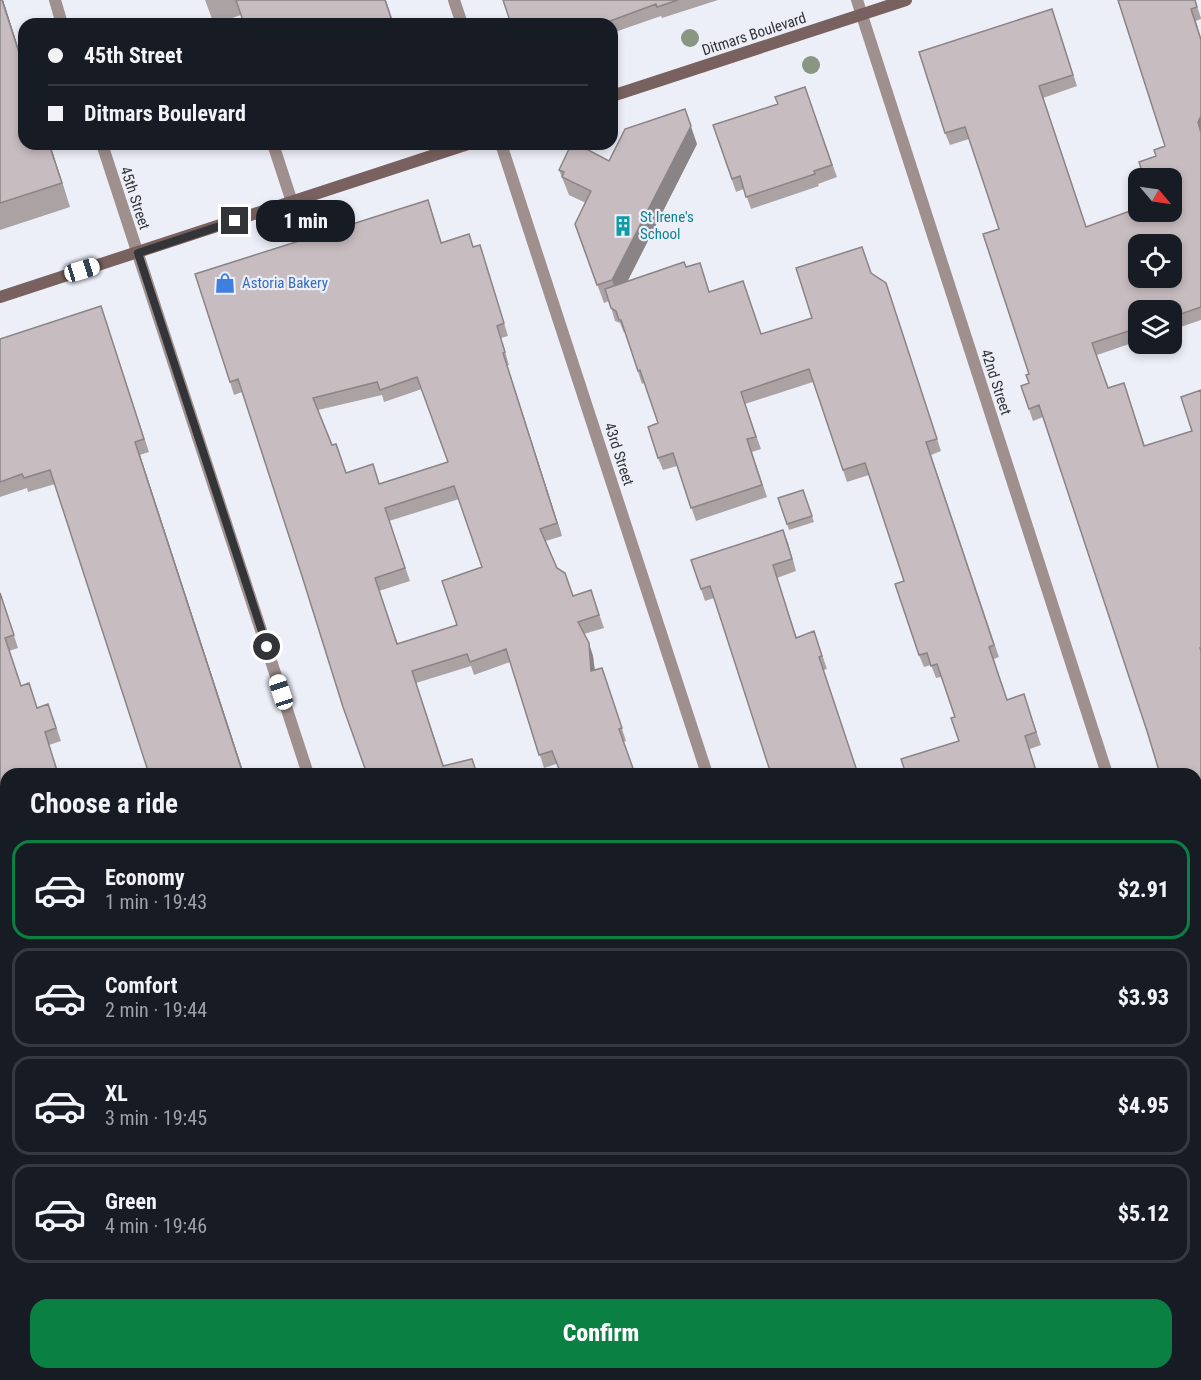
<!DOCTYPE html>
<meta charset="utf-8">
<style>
body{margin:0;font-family:"Roboto Condensed",sans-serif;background:#20242c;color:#f1f3f6;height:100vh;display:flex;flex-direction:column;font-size:22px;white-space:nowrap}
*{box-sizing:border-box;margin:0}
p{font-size:20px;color:#9ea1a6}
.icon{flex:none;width:33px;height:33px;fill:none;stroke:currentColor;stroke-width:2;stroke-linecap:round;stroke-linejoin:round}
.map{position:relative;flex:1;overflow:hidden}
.side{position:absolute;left:0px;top:768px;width:1202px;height:612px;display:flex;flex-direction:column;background:#171b24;border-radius:18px 18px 0 0;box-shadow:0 3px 9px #0003}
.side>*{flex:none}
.hud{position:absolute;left:18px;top:18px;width:600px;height:132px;border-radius:18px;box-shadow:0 3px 9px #0003;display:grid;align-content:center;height:132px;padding:0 30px;background:#171b24}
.needle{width:39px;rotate:119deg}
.tools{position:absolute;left:1128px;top:168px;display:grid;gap:12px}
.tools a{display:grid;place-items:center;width:54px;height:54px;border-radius:12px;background:#171b24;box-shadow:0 3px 9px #0003;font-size:30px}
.end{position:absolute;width:27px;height:27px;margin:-14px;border:8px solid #333437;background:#fff;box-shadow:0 0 0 3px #fff}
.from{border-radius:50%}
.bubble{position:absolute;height:42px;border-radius:18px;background:#171b24;box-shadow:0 3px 9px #0003;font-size:20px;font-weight:800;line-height:42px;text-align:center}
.car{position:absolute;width:18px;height:36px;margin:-18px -9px;border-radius:8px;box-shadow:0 0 4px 2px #0007;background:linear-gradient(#fff 24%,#345 0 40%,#fff 0 76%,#345 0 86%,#fff 0)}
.hud b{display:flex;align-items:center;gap:21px;height:57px;font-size:22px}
.hud b+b{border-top:2px solid #363941}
.hud i{width:15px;height:15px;background:#f1f3f6}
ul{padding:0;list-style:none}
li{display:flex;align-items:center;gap:18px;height:99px;margin:0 12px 9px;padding:0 18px;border:3px solid #363941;border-radius:18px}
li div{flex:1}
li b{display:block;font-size:22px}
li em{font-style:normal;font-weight:800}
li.on{border-color:#0b8043}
li>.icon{width:54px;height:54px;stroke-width:1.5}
h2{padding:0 30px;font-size:27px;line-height:72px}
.button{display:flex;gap:12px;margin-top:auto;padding:12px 30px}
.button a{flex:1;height:69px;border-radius:18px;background:#0b8043;color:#fff;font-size:24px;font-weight:800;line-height:69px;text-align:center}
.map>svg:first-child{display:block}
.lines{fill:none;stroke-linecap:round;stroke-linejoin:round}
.lane{stroke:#9f8f8d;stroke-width:12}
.street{stroke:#9f8f8d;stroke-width:12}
.secondary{stroke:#78615f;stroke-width:12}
.tree{fill:#899682}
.wall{fill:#aba2a4;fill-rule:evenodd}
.shaded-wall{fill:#8b8486}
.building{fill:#c7bcbf;stroke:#8b8486;stroke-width:1.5;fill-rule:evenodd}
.route{stroke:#333437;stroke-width:8}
.labels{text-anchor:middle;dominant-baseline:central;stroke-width:4.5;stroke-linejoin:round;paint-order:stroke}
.street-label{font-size:15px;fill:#333437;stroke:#edeff8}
.culture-label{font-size:15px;fill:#0d838f;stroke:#edeff8;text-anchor:start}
.shop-label{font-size:15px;fill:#366cbe;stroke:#edeff8;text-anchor:start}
</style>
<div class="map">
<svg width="1201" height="1380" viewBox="0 0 1201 1380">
<rect width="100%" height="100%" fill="#edeff8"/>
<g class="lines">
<path class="lane" d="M273 144 292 202"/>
<path class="street" d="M55 0 62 24
M454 0 462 24
M857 0 1107 774
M102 144 308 774
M501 144 707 774
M1196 1049 1201 1066
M0 1053 6 1071
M1196 1249 1201 1247
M105 1374 107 1380
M504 1374 506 1380
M903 1374 905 1380
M796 1380 815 1374"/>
<path class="secondary" d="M612 96 906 0
M0 297 468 144"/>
</g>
<g class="tree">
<circle cx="690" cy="38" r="9"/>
<circle cx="811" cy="65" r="9"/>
</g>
<path class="wall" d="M0 0H3L70 207 0 230Z
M205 0H386L394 24H244L241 15 214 24Z
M503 0H718L662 18 661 16 612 33V24H511Z
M1118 0H1195L1201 18V19L1196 21 1201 38V320L1172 330V310H1138V341L1097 355 1108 388 1124 383 1145 446 1192 431 1201 390V910L1147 731 1043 417 1033 421 1021 386 1029 383V374L999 229 969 139 950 145 945 133 1052 9 1077 86 1043 98 1086 227 1172 212 1156 156 1165 146Z
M805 87 837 177 818 184 819 186 751 209 744 189 736 192 713 125 778 104Z
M697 144 627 282 686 267 710 292 761 334 812 318 872 274 886 283 941 451 931 455 999 657 994 659 1007 700 1024 694 1041 745 1030 749 959 741 955 717 941 677 936 678 931 665 924 667 919 655 904 581 869 475 847 482 813 382 745 404 761 449 752 452 767 497 696 521 677 466 663 470 658 458V423L644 383 642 384 625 332 624 333 620 323 615 321 609 301 604 303 575 224 586 203 569 195 559 170 575 149 609 161Z
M428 200 442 243 474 247 480 245 508 336 501 338 509 365H507L562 536 546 541 557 568 573 596 591 590 604 628 584 634 593 656 595 670 602 668 626 741 544 768 510 662 474 675 471 666 416 683 444 766 477 774H367L242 392 234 395 230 382ZM422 389 448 462 380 484 346 473 332 445 318 410 382 395 384 402ZM459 499 482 567 457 625 398 644 379 591 410 581 389 521Z
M101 306 149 452 140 455 244 774H149L55 484 28 492 27 488 0 497V339Z
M803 490 814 522 789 530 778 498Z
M783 530 796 571 777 578 797 638 814 631 827 669 824 670 714 598 705 601 691 560Z
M0 592 18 648 9 651 21 686 37 708 53 717 61 741 49 745 59 774H6V814H5L0 801Z
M350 1374H438L441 1380H352Z
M555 1374H610L593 1380H557Z"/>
<path class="shaded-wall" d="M2 0H3L24 66V68Z
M685 109 697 144 619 298 612 280Z
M1201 116V133L1198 122Z
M49 144H50L70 207Z
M503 353 507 365 562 536 557 523Z
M135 442 140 455 244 774H243Z
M783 530 788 543 796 571 792 559Z
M589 643 593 656 596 684 591 671Z"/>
<path class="building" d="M0 0H2L24 68V144H49L62 183 0 203Z
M236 0H385L393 24H244Z
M503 0H678L657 7 656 4 602 24H511Z
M1118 0H1195L1197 7 1191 9 1201 40V116L1198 122 1201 133V307L1172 317V310H1138V328L1092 343 1108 388 1124 383 1144 446 1192 431 1181 397 1201 390V648H1200L1201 651V910L1196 894V774H1160L1147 731 1039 405 1029 409 1021 386 1029 383 1026 375 1029 374 983 234 999 229 965 127 945 133 919 52 1052 9 1073 75 1039 86 1086 227 1138 208V212H1172V178H1144L1139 162 1156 156 1154 150 1165 146ZM1138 244H1172V278H1138Z
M805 87 832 165 814 171 815 174 746 197 740 176 732 179 713 125 778 104 775 97Z
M685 109 691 126 612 280 597 285 575 224 591 191 562 177 564 172 559 170 570 147 575 149 577 144 609 161 625 129Z
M428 200 441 243 469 234 473 247 480 245 504 323 497 326 505 352 503 353 557 523 540 529 557 568 565 573 573 596 591 590 599 615 578 622 589 643 591 671 602 668 622 728 619 729 635 774H561L552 751 539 755 506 649 470 662 467 654 412 671 443 766 472 759 477 774H367L343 707 302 576 238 379 230 382 195 274ZM417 377 448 462 379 484 373 464 346 473 336 444 332 445 313 398 377 382 380 390ZM454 486 482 567 442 581 457 625 397 644 375 578 405 568 385 508Z
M862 247 871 273 886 283 937 439 926 442 994 645 989 647 1007 700 1024 694 1036 732 1025 736 1037 774H906L901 759 959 741 951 718 955 717 937 664 931 666 927 653 919 655 895 584 904 581 865 463 843 470 809 369 741 392 756 437 747 439 762 485 691 508 673 453 658 458 648 427 658 423 640 370 638 371 621 320H619L616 311 611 308 605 289 684 262 686 267 700 263 709 292 743 281 761 334 812 318 796 268Z
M101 306 144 439 135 442 243 774H149L50 470 24 478 22 474 0 482V339Z
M803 490 812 516 787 524 778 498Z
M783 530 792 559 773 565 796 638 814 631 822 656 819 657 858 774H771L710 586 701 589 691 560Z
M0 593 14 635 5 638 21 686 29 683 37 708 48 704 56 728 45 732 58 774H6V814L1 800 0 801Z
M1201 1297V1380H966L965 1376 971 1374H1196V1299Z
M0 1316 6 1335V1374H19L21 1380H0Z
M350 1374H424L417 1376 418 1380H352Z
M555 1374H572L556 1380Z"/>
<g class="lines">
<path class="route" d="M235 221 138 253 267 647"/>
</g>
<defs>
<g id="building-bare" transform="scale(1.62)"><path d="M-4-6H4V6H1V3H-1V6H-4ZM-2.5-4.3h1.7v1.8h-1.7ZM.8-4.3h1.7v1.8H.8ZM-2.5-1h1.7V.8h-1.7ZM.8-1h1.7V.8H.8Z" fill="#0f9aa8" stroke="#edeff8" stroke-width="2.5" paint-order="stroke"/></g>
<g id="shop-bare" transform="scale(1.62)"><path d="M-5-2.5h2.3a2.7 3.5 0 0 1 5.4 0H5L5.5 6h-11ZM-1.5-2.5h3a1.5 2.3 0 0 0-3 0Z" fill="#3f7fe0" stroke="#edeff8" stroke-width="2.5" paint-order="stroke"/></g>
</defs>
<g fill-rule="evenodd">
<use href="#building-bare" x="623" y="226"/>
<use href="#shop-bare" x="225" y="283"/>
</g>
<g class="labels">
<g class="street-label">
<text transform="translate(754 34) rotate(-18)">Ditmars Boulevard</text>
<text transform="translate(135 198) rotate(72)">45th Street</text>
<text transform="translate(996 382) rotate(72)">42nd Street</text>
<text transform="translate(619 454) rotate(72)">43rd Street</text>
</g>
<g class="culture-label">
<text x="640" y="217">St Irene's<tspan x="640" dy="17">School</tspan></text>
</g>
<g class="shop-label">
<text x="242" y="283">Astoria Bakery</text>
</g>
</g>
</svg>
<div class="tools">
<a><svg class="needle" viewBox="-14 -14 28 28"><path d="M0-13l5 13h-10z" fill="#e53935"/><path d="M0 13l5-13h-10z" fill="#9ea1a6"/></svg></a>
<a><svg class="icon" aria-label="locate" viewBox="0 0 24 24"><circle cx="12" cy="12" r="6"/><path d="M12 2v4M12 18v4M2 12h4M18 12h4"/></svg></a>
<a><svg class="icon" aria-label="layers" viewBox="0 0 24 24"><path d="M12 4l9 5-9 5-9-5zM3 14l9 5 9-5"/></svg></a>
</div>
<i class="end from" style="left:267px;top:647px"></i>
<i class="end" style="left:235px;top:221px"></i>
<div class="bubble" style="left:256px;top:200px;width:99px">1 min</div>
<i class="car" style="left:82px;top:270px;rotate:73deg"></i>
<i class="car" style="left:281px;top:692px;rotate:342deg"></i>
<div class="hud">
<b><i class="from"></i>45th Street</b>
<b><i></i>Ditmars Boulevard</b>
</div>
<section class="side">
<h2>Choose a ride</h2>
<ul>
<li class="on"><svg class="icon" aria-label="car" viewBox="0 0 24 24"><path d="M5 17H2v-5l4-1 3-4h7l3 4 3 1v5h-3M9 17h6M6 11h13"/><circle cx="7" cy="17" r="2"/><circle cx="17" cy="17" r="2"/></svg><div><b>Economy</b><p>1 min · 19:43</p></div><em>$2.91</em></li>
<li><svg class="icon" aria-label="car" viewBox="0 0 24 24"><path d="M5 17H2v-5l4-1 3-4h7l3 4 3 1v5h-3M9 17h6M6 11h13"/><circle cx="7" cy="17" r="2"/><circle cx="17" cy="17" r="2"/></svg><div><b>Comfort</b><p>2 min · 19:44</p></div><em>$3.93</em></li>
<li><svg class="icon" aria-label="car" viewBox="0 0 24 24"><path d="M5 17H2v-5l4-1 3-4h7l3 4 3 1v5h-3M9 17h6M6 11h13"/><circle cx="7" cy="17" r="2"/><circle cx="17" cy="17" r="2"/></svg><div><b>XL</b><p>3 min · 19:45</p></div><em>$4.95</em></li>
<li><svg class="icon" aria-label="car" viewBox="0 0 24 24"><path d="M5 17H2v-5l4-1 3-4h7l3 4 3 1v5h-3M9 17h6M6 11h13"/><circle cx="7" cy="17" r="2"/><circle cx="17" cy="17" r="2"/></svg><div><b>Green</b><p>4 min · 19:46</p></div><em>$5.12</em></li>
</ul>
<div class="button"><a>Confirm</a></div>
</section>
</div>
